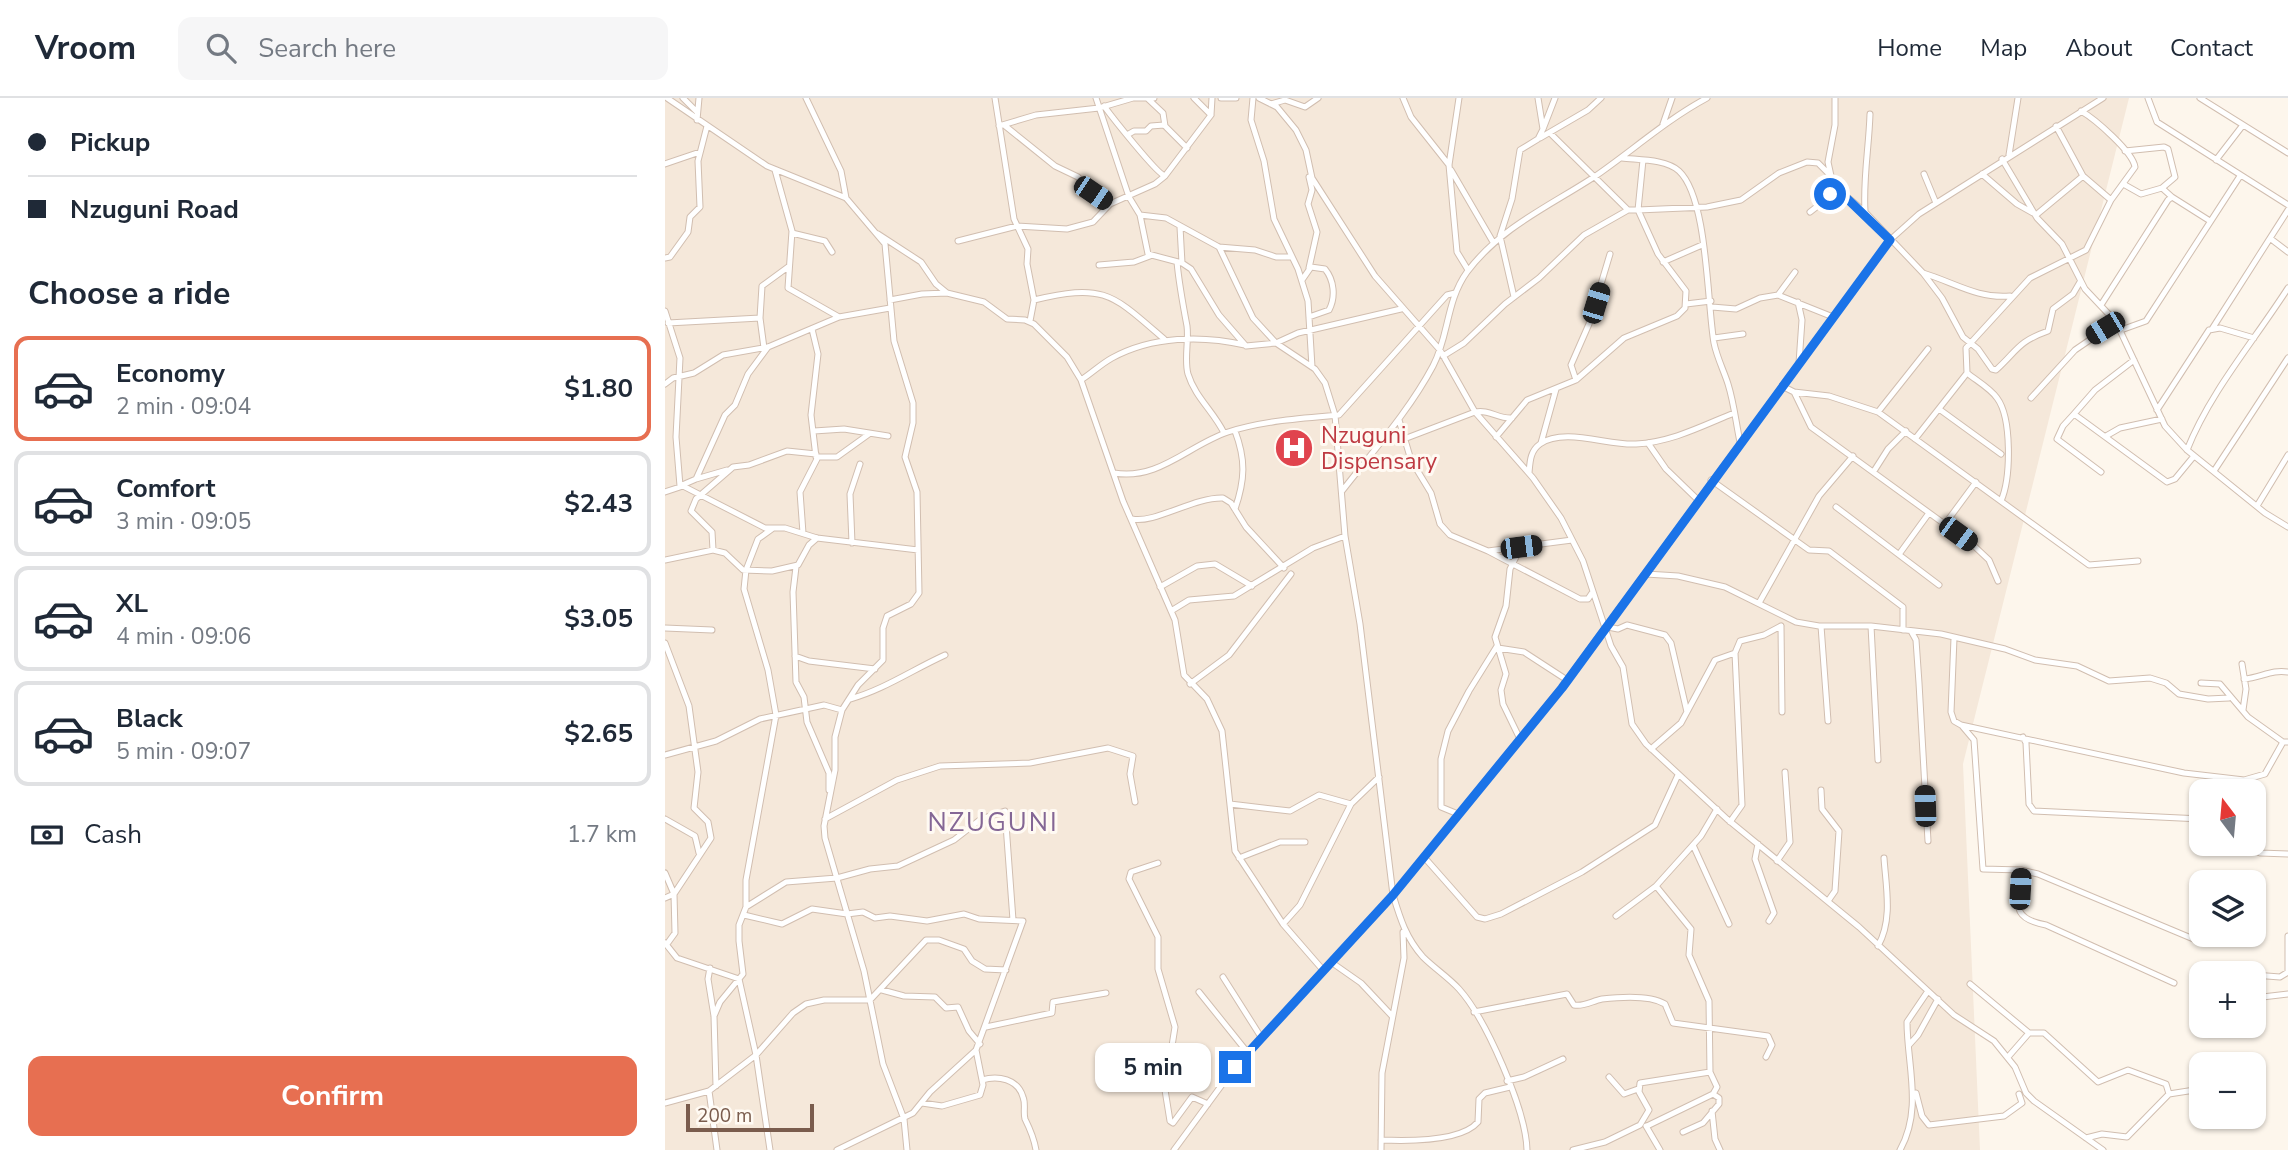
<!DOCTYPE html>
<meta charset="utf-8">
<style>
body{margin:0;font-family:"Nunito Sans",sans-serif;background:#f6f6f7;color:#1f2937;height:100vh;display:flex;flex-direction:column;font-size:26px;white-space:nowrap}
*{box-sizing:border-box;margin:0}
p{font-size:23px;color:#747a83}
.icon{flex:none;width:38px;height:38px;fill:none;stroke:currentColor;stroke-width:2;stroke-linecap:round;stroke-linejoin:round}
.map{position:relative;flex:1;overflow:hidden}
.sheet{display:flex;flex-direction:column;background:#fff;width:665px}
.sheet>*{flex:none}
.guide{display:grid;align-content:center;height:154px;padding:0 28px;background:#fff}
.needle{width:46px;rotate:344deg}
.buttons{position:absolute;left:1524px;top:681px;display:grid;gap:14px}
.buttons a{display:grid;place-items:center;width:77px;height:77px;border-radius:14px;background:#fff;box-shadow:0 2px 5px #0004;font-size:35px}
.scale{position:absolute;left:21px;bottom:18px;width:128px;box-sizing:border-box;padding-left:7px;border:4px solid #7a5c4d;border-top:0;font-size:19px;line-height:24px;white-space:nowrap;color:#7a5c4d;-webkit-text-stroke:5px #fffaf3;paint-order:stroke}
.end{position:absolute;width:32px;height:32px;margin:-16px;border:9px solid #1a73e8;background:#fff;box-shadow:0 0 0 4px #fff}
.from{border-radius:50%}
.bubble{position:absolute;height:49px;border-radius:14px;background:#fff;box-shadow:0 2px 5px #0004;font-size:23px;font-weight:700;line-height:49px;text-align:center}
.car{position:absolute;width:21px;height:42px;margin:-21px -10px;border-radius:9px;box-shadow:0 0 5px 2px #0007;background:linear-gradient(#222 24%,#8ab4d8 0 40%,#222 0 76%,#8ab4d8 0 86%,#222 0)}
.guide b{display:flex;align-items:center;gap:24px;height:66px;font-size:26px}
.guide b+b{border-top:2px solid #e0e1e3}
.guide i{width:18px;height:18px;background:#1f2937}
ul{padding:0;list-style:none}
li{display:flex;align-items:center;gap:21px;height:105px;margin:0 14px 10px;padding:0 14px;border:4px solid #e0e1e3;border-radius:14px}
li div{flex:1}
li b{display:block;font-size:26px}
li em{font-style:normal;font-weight:700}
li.selected{border-color:#e76f51}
li>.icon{width:63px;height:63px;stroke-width:1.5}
h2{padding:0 28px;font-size:32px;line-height:84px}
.pay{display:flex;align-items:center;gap:18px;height:77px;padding:0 28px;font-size:26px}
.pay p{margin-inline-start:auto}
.action{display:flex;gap:14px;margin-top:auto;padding:14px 28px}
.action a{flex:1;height:80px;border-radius:14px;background:#e76f51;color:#fff;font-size:28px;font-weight:700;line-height:80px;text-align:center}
header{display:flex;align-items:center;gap:42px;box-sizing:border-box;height:98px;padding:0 35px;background:#fff;border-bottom:2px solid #e0e1e3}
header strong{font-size:33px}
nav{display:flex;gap:38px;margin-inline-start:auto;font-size:24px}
.search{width:490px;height:63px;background:#f6f6f7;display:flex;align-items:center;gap:18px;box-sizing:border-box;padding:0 24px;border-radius:14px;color:#747a83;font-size:26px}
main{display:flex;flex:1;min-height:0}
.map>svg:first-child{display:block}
.residential{fill:#f5e8da}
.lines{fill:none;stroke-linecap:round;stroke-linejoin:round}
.street-casing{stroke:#d1beb0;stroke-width:7}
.street{stroke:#fff;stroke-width:5}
.route{stroke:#1a73e8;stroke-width:9}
.labels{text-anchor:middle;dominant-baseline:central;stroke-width:6;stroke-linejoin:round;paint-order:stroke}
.health-label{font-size:23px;fill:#be3a42;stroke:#fffaf3;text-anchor:start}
.quarter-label{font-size:26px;letter-spacing:2px;fill:#846695;stroke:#fffaf3}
</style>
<header>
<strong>Vroom</strong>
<div class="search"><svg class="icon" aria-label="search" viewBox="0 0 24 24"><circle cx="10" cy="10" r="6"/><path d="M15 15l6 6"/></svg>Search here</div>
<nav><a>Home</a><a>Map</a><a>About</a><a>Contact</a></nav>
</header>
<main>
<section class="sheet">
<div class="guide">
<b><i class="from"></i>Pickup</b>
<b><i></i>Nzuguni Road</b>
</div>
<h2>Choose a ride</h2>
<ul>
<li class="selected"><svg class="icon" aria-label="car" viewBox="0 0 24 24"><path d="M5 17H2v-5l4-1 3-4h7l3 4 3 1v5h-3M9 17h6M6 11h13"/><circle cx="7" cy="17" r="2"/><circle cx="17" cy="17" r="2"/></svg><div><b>Economy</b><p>2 min · 09:04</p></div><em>$1.80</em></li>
<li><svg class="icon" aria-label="car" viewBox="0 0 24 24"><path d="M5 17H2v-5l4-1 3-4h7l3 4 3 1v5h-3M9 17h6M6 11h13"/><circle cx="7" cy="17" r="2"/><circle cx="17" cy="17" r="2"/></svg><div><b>Comfort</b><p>3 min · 09:05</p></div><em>$2.43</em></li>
<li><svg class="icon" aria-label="car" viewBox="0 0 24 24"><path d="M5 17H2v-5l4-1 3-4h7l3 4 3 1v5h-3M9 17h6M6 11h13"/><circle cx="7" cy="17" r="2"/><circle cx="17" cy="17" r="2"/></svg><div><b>XL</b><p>4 min · 09:06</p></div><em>$3.05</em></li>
<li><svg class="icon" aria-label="car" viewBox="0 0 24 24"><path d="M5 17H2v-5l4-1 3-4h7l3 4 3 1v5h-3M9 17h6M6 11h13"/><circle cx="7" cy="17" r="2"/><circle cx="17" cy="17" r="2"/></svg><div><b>Black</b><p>5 min · 09:07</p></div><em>$2.65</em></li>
</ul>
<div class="pay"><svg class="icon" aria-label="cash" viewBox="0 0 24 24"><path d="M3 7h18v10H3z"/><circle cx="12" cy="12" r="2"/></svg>Cash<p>1.7 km</p></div>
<div class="action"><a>Confirm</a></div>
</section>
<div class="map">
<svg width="1623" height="1052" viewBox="0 0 1623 1052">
<rect width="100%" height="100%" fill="#fdf6ec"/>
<path class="residential" d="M0 0H1464L1298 666 1315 1052H0Z"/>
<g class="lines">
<g class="street-casing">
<path id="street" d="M2 0 102 68 181 100 220 146 229 243 248 305V325L240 359 252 394 254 495 246 506 222 518 218 530V562L193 587 177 612
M18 0 32 14
M141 0 176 73 181 100
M330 0 349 121 363 151 362 166 369 202 365 223
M431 0 464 99 475 117 483 156 517 165 526 171 554 217 581 248 611 245 650 271 660 285 670 317 680 438 695 526 728 797C735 820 741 840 758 859 769 870 783 879 794 891 821 921 861 1012 862 1052
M470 0H489
M482 0 498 15 500 28
M529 0 546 17
M556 0H571
M588 0 586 22 599 63 609 121 633 171 643 203 647 269
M594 0 612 9 631 32 641 52 647 80 710 178 775 252 810 314 868 380 896 420 918 463 946 548 958 569 967 626 981 646 1062 721 1194 829 1289 917 1329 943 1350 969 1361 995 1369 1003 1438 1052
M738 0 746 19 784 67
M794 0 784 67 792 154 803 172
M1170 0V27L1163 64 1168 87 1200 114 1258 175 1277 200 1298 239 1313 251 1327 271 1331 272C1353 252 1352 244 1383 233L1388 211 1408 196 1415 184
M1483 0 1492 24 1623 107
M1535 0 1623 55
M606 6 620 2 640 9 653 0
M439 8C447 19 492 76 500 78
M1416 13C1430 21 1468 54 1470 69L1446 102 1418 78
M32 22 34 0
M998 26 1007 0
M339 27 390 68 413 79 422 90 445 106
M334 28 371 17 434 10 468 0
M878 31 890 0
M462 37 469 33H481L486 28 499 27 522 50
M875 40 923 12 936 0
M1460 53 1499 49 1503 51 1510 79 1497 90
M1344 57 1353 0
M957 60C973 62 1001 61 1014 73 1043 100 1042 206 1049 245 1052 260 1059 273 1063 286 1069 305 1071 325 1075 344
M1337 61 1372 120 1397 146 1420 191 1451 224 1500 328 1522 352 1600 415 1623 429
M978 62 973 112 1042 109 1076 102 1114 75 1142 64 1153 65 1164 76
M1551 62 1578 27
M0 66 35 54
M110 72 127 133 123 190 174 219
M786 72 828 144
M1259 76 1271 105
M1317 76 1352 106 1368 115
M1460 87 1476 96 1497 90 1507 99
M1200 113C1198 80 1204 49 1205 16
M1145 114 1163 100 1168 87
M475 117 501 120 554 149 590 152 611 159H626
M1371 117 1418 78 1391 28
M515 129 517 165
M127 135 160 143 167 154
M213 136 256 164 271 186 282 195 319 204 342 221 360 222 369 226 402 259 416 282 458 403 510 522 519 577 542 601 557 633 570 753 618 826 658 872
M1606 141 1623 154
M293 143 352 128 402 131 428 124 445 106 490 86 500 78 546 17 547 0
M554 149 588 220 611 245 633 235 736 211
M0 160 5 159 23 134 25 119 35 109 33 63 42 28
M512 164C514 186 518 207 522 228 524 243 519 262 523 276 530 299 549 314 559 335
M998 164 1037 147
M434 167 469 164 485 158
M644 170 652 134 643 106 647 92 644 79
M1258 175C1288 184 1313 201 1345 198
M637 182 646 169 660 171C669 182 671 199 664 212L644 219
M1113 197 1130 174
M849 199 835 138 847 101 855 52 873 41 878 31 873 0
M225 202 257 196 282 195
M369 202C440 185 447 196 499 241
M1133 204 1137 222 1134 265
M1021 206 1046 203
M1436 207 1503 102 1507 99 1545 123
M1047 209 1071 211 1095 200 1113 197 1168 219
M0 213 15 260 11 339 15 388 31 381 60 317 70 307 83 276 103 249
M3 225 95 220
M147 231 153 256 146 317 151 359H172L204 336
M1547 231 1623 112
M1456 232 1481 223 1575 78
M1049 240 1078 236
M99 250 95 220 97 188 123 169
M778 258 799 245 840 206 874 180 919 137 963 112
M1469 262 1430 292 1409 316 1502 384 1510 381 1529 358
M1302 275C1312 283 1325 290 1332 300 1347 320 1346 380 1336 403
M416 282C427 275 436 266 447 260 487 238 537 237 580 247
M911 282 906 267 924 226 945 156
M0 286 8 280 29 275 58 257 103 249 174 219 225 210
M1117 288 1129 294 1164 298 1213 314 1424 467 1473 463
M1129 294 1146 329 1307 446 1324 462 1333 483
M1366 300 1410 252 1451 224
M1274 311 1336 356
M1492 312 1544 232 1555 230 1589 240
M1213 314 1263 251
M1409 316 1398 328 1392 341 1436 374
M734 322 746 362 766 395 775 426 785 437 823 453 907 442
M149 333 179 331 223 338
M570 333C581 362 580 382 570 411
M1441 338 1455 330 1497 321
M831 339 862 302 911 282 959 240 1012 218 1020 210 1021 193 993 156 973 112H963L885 35
M739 341 810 314C824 311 833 321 847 320
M1250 341 1302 275 1301 250 1365 180 1421 152 1446 102
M876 345 891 291
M983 345 1001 371 1033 402
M1522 352C1545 294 1589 243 1623 190
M1209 373 1223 351 1241 333
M1549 373 1623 260
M449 375C493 383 524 347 563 334 598 323 637 320 674 317L782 197 790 195
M864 375C865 364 865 353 875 346 899 329 944 348 971 346 1007 344 1037 328 1069 315
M31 381 62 372
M1046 382 1144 452 1164 453 1238 509V532
M677 393C709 352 744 313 768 268 784 238 781 203 802 174 836 129 883 109 929 79 967 53 1001 22 1042 0
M0 394 18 388 100 430H120L152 440 253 452
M1592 408 1623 357
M1171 409 1274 487
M467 421C489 426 529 399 558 400L566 405 581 429 619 470
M1280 426 1311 384
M138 435 135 394 152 361
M187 445 185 396 195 366
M48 452 47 434 26 413 31 401 68 369 84 367 122 353 151 356
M823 453 915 501H923L927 495
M1235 455 1264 415
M0 462 48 452 60 455 78 472 107 473 133 467 144 447 152 440
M131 469 128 494 131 584 139 599 142 624 164 675V692
M981 476 1013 478 1060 489 1131 524 1154 528H1206L1276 536 1340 551 1370 562 1412 568 1444 583 1485 580 1501 585 1514 596 1543 601 1564 600
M495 489 532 468 550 466 587 488
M1094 505 1154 398 1188 358
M506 513 524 502 569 498 648 450 680 438
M1116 528 1117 614
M1156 528 1163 623
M1206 528 1213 662
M943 529 953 531 962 527 1000 537 1006 545 1022 614
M0 530 47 532
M1246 533 1251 542 1254 585 1263 743
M1289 540 1286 614 1289 623 1296 627 1519 675 1579 682 1600 676 1618 644
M0 545 24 608 33 674 29 710 43 724 46 740 9 796 10 835 2 846
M833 550 859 554 902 582
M130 558 144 563 210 571
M1577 566 1581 591 1578 612
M1579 581C1595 580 1607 571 1623 574
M1536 585 1555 586 1583 619 1618 644H1623
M525 586 564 557 626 476
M185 601C218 592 247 572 280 557
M1298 629 1309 642 1318 771 1356 772 1373 776 1538 845
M1358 639 1361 645 1364 706 1369 713 1536 721
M855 641 838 606 836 592 841 576 830 539 841 508 845 471 856 449
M986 651 1016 625 1050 562 1070 555 1075 543 1099 537 1116 528
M0 657 51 643 95 621 159 607 177 612 170 639V672L159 728 160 740 199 873 218 966 239 1021 242 1052
M1586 681 1587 693
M1156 692 1157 711 1174 733 1170 793 1163 803
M565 706 625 713 654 697 686 706
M793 716 776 709V661L783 633 804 593 832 548
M0 721 30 738 34 755
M160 721 232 682 275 668 365 665 443 650 468 658 465 676 470 704
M1065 724 1077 707 1070 555
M1093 746 1090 761 1109 815 1104 823
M1585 746 1586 750 1595 755 1623 756
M1028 747 1064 826
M759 759 812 819 820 821 836 816 917 774 990 727 1013 677
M574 760 615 744H640
M1112 763 1125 744 1120 674
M493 765 466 774 464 781 493 839V871L510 929 500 992 505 1023 508 1025 527 999 543 1006
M1356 772C1354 804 1343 820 1381 827L1509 885
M0 775 9 796 0 800
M81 809 121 784 172 780 205 771 233 768 289 742 316 721 340 713 348 822
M79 817 117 826 147 811 182 816 198 814 210 820 225 818 262 823 299 816 314 821 358 823 311 952 265 994 248 1015 172 1052
M951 818 991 788
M618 826 635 807 686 706 714 679
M1623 838V873
M0 845 12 860 74 881 91 957 105 1052
M1213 848C1228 822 1221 789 1219 760
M666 864 696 885 727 918
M45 870 43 881 49 918 51 988
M1589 877 1615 879 1623 874
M558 879 596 939
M1305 886 1364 935
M217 892 239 898 270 899 281 910 293 909 304 933 315 946
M534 894 583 955
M1589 900 1623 896
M809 914 902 896 909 907C919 909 927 903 937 901 954 899 985 897 1000 906L1008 925 1103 938 1107 947 1101 959
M49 918 55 904 78 876 74 843V827L81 809V782L111 617 103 572 79 491 81 472 93 441 107 431
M321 929 387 915 388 904 441 895
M1244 947 1253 937 1273 901
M1343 959 1364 935H1379L1433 984 1463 972 1501 986 1504 996
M944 979 959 996 973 991
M317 982C333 977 353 981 358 999 361 1006 358 1014 360 1021 365 1031 369 1040 371 1052
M842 983 859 979 898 961
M44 993 52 1052
M1251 995 1257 1018 1264 1027 1339 1018 1357 1005 1354 996
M0 1005 44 993 91 957 128 915 141 906 159 902H205L261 842H274L299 851 307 863 320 871 341 872
M257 1005 277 1008 315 997 318 987 311 952
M1047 1013 1050 1041 1055 1052
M981 1028 995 1052
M982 1028 1048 996 1052 989 1045 974
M1018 1034 1038 1025 1054 1006V1000L1048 996
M1421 1040 1437 1036 1462 1039 1504 996 1536 991
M716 1042C740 1043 796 1044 813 1024L814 1001 820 995 845 989
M509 1052 570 969 728 797 896 590 1225 142 1254 116 1438 0
M716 1052 717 975 739 860 738 834
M908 1052 940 1044 975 1027 984 1012 974 994 975 985 1045 974 1044 903 1024 857 1026 831 991 788 1036 738 1052 711
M1235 1052C1258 1011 1242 967 1242 924L1263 893"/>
</g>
<use href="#street" class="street"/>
</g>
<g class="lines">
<path class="route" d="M570 969 728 797 897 590 1225 142 1168 87 1165 96"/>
</g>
<defs>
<g id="hospital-disc" transform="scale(2.0125)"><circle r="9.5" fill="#e0444e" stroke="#fffaf3"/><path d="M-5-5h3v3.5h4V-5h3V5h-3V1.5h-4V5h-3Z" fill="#fff"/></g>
</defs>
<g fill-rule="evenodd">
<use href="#hospital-disc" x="629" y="350"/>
</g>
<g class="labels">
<g class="health-label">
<text x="656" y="337">Nzuguni<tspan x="656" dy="26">Dispensary</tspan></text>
</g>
<g class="quarter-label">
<text x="328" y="724">NZUGUNI</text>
</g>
</g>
</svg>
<div class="buttons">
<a><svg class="needle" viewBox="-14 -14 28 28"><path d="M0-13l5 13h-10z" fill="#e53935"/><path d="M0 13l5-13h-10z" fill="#747a83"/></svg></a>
<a><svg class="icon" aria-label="layers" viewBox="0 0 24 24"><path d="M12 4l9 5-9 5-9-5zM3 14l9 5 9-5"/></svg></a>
<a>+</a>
<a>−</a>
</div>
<div class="scale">200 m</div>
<i class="end from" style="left:1165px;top:96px"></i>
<i class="end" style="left:570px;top:969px"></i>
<div class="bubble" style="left:430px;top:945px;width:116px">5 min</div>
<i class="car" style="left:428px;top:95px;rotate:124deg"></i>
<i class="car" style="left:931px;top:205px;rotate:17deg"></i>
<i class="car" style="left:1440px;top:230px;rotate:239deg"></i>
<i class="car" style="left:1293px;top:436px;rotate:126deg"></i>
<i class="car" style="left:856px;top:449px;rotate:83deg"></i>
<i class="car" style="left:1260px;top:708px;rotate:358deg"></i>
<i class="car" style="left:1355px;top:791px;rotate:3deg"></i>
</div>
</main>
